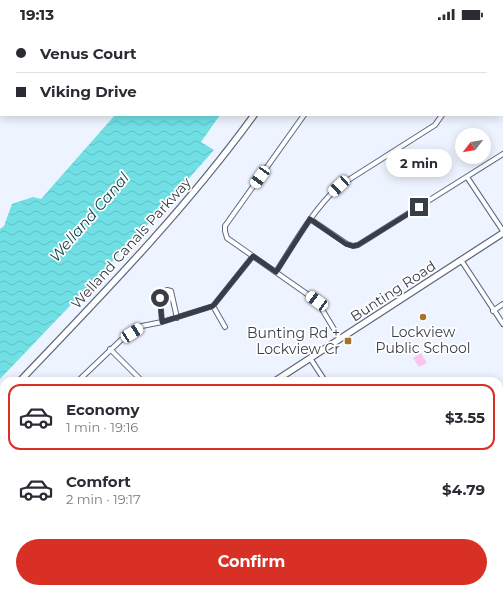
<!DOCTYPE html>
<meta charset="utf-8">
<style>
body{margin:0;font-family:Montserrat,sans-serif;background:#f2f2f3;color:#2b2b33;height:100vh;display:flex;flex-direction:column;font-size:15px;white-space:nowrap}
*{box-sizing:border-box;margin:0}
p{font-size:13px;color:#7c7c81}
.icon{flex:none;width:22px;height:22px;fill:none;stroke:currentColor;stroke-width:2;stroke-linecap:round;stroke-linejoin:round}
.map{position:relative;flex:1;overflow:hidden}
.panel{position:absolute;left:0px;top:349px;width:503px;height:216px;display:flex;flex-direction:column;background:#fff;border-radius:12px 12px 0 0;box-shadow:0 2px 10px #0003}
.panel>*{flex:none}
.banner{position:absolute;left:0px;top:0px;width:503px;height:88px;box-shadow:0 2px 10px #0003;display:grid;align-content:center;height:88px;padding:0 16px;background:#fff}
.needle{width:26px;rotate:239deg}
.controls{position:absolute;left:455px;top:100px;display:grid;gap:8px}
.controls a{display:grid;place-items:center;width:36px;height:36px;border-radius:50%;background:#fff;box-shadow:0 2px 10px #0003;font-size:20px}
.end{position:absolute;width:18px;height:18px;margin:-9px;border:5px solid #383d48;background:#fff;box-shadow:0 0 0 2px #fff}
.from{border-radius:50%}
.bubble{position:absolute;height:28px;border-radius:14px;background:#fff;box-shadow:0 2px 10px #0003;font-size:13px;font-weight:700;line-height:28px;text-align:center}
.car{position:absolute;width:12px;height:24px;margin:-12px -6px;border-radius:5px;box-shadow:0 0 3px 1px #0007;background:linear-gradient(#fff 24%,#345 0 40%,#fff 0 76%,#345 0 86%,#fff 0)}
.banner b{display:flex;align-items:center;gap:14px;height:38px;font-size:15px}
.banner b+b{border-top:1px solid #e1e1e2}
.banner i{width:10px;height:10px;background:#2b2b33}
ul{padding:7px 0 0;list-style:none}
li{display:flex;align-items:center;gap:12px;height:66px;margin:0 8px 6px;padding:0 8px;border:2px solid transparent;border-radius:12px}
li div{flex:1}
li b{display:block;font-size:15px}
li em{font-style:normal;font-weight:700}
li.active{border-color:#d93025}
li>.icon{width:36px;height:36px;stroke-width:1.5}
.button{display:flex;gap:8px;margin-top:auto;padding:8px 16px}
.button a{flex:1;height:46px;border-radius:24px;background:#d93025;color:#fff;font-size:16px;font-weight:700;line-height:46px;text-align:center}
.status{display:flex;justify-content:space-between;align-items:center;height:28px;padding:0 20px;background:#fff;direction:ltr}
.status svg{height:11px;fill:currentColor}
.map>svg:first-child{display:block}
.green{fill:#f9c6f0}
.water{fill:url(#water-waves)}
.lines{fill:none;stroke-linecap:round;stroke-linejoin:round}
.minor-casing{stroke:#5d6880;stroke-width:6}
.tertiary-casing{stroke:#5d6880;stroke-width:7}
.secondary-casing{stroke:#5d6880;stroke-width:8}
.minor{stroke:#fff;stroke-width:4}
.tertiary{stroke:#fff;stroke-width:5}
.secondary{stroke:#fff;stroke-width:5.5}
.route{stroke:#383d48;stroke-width:5}
.poi-dot{fill:#a7732c;stroke:#fff;stroke-width:1.5}
.labels{text-anchor:middle;dominant-baseline:central;stroke-width:3.5;stroke-linejoin:round;paint-order:stroke}
.street-label{font-size:14px;fill:#383d48;stroke:#fff}
.poi-label{font-size:14px;fill:#383d48;stroke:#fff}
.water-label{font-size:15px;font-style:italic;fill:#134649;stroke:#fff}
</style>
<div class="status"><b>19:13</b><svg viewBox="0 0 49 12"><path d="M0 12V9h3v3zM5 12V6h3v6zM10 12V3h3v9zM15 12V0h3v12zM26 1h20v11H26zM47 4h2v5h-2z"/></svg></div>
<div class="map">
<svg width="503" height="565" viewBox="0 0 503 565">
<defs>
<pattern id="water-waves" width="16" height="10" patternUnits="userSpaceOnUse"><rect width="16" height="10" fill="#70e0e5"/><path d="M0 5q4-4 8 0t8 0" fill="none" stroke="#62c1c6"/></pattern>
</defs>
<rect width="100%" height="100%" fill="#eef4ff"/>
<path class="green" d="M421 325 427 335 419 339 413 330Z
M503 357V431L499 428V360Z"/>
<path class="water" d="M167 0H283L166 1Z
M115 87H220L201 114 214 122 152 192 0 351V201L4 198 12 176 33 169 41 171Z"/>
<g class="lines">
<g class="minor-casing">
<path id="minor" d="M74 1 75 0
M0 85 1 84
M304 87 225 198V203L227 210 317 273 340 311
M467 149 503 203
M310 191 347 216 353 218 358 217 503 126
M461 232 503 296
M276 244C295 214 313 182 339 158L435 97 442 87
M213 278 225 299
M493 283 503 276
M162 294 160 270V267L167 262 171 263 177 290
M110 321 141 352
M310 330 325 353
M78 353 121 312 142 298 162 294 213 278 253 228
M499 465 503 468
M0 520 4 523
M499 538 503 535
M216 561 219 565
M311 561 317 565
M381 561 383 565
M133 565 134 561
M346 565 352 561
M457 565 463 561"/>
</g>
<g class="tertiary-casing">
<path id="tertiary" d="M490 0 491 1
M502 8 503 9"/>
</g>
<g class="secondary-casing">
<path id="secondary" d="M316 1 317 0
M20 353C102 267 184 183 254 87
M275 353 503 205
M0 375 4 370
M0 531 4 528
M64 561 70 565"/>
</g>
<use href="#minor" class="minor"/>
<use href="#tertiary" class="tertiary"/>
<use href="#secondary" class="secondary"/>
</g>
<g class="lines">
<path class="route" d="M160 270 162 294 213 278 253 228 276 244 310 191 346 216 353 218 358 217 419 179"/>
</g>
<g class="poi-dot">
<circle cx="423" cy="289" r="4"/>
<rect x="344" y="309" width="8" height="8" rx="2"/>
</g>
<g class="labels">
<g class="street-label">
<text transform="translate(131 215) rotate(-48)">Welland Canals Parkway</text>
<text transform="translate(393 263) rotate(-33)">Bunting Road</text>
</g>
<g class="poi-label">
<text x="423" y="304">Lockview<tspan x="423" dy="16">Public School</tspan></text>
<text x="340" y="305" text-anchor="end">Bunting Rd +<tspan x="340" dy="16">Lockview Cr</tspan></text>
</g>
<g class="water-label">
<text transform="translate(89 189) rotate(-49)">Welland Canal</text>
</g>
</g>
</svg>
<div class="controls">
<a><svg class="needle" viewBox="-14 -14 28 28"><path d="M0-13l5 13h-10z" fill="#e53935"/><path d="M0 13l5-13h-10z" fill="#7c7c81"/></svg></a>
</div>
<i class="end from" style="left:160px;top:270px"></i>
<i class="end" style="left:419px;top:179px"></i>
<div class="bubble" style="left:386px;top:121px;width:66px">2 min</div>
<i class="car" style="left:260px;top:149px;rotate:215deg"></i>
<i class="car" style="left:339px;top:158px;rotate:227deg"></i>
<i class="car" style="left:317px;top:273px;rotate:306deg"></i>
<i class="car" style="left:132px;top:305px;rotate:57deg"></i>
<div class="banner">
<b><i class="from"></i>Venus Court</b>
<b><i></i>Viking Drive</b>
</div>
<section class="panel">
<ul>
<li class="active"><svg class="icon" aria-label="car" viewBox="0 0 24 24"><path d="M5 17H2v-5l4-1 3-4h7l3 4 3 1v5h-3M9 17h6M6 11h13"/><circle cx="7" cy="17" r="2"/><circle cx="17" cy="17" r="2"/></svg><div><b>Economy</b><p>1 min · 19:16</p></div><em>$3.55</em></li>
<li><svg class="icon" aria-label="car" viewBox="0 0 24 24"><path d="M5 17H2v-5l4-1 3-4h7l3 4 3 1v5h-3M9 17h6M6 11h13"/><circle cx="7" cy="17" r="2"/><circle cx="17" cy="17" r="2"/></svg><div><b>Comfort</b><p>2 min · 19:17</p></div><em>$4.79</em></li>
</ul>
<div class="button"><a>Confirm</a></div>
</section>
</div>
